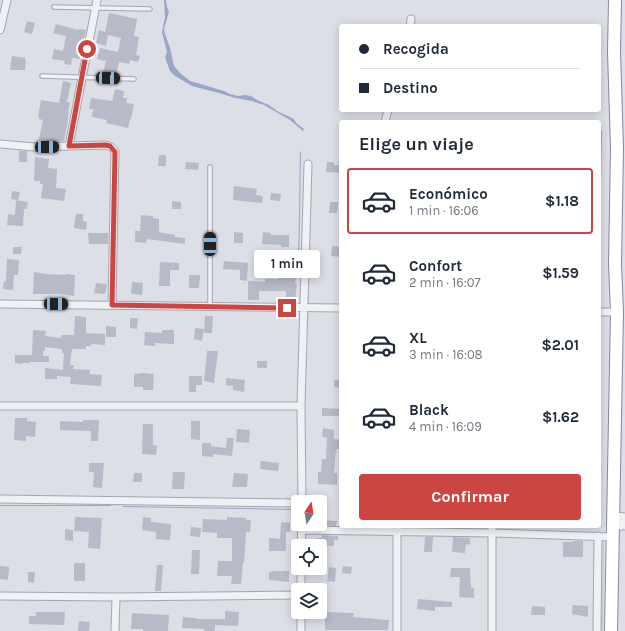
<!DOCTYPE html>
<html lang="es">
<meta charset="utf-8">
<style>
body{margin:0;font-family:Karla,sans-serif;background:#f2f2f3;color:#1f2937;height:100vh;display:flex;flex-direction:column;font-size:15px;white-space:nowrap}
*{box-sizing:border-box;margin:0}
p{font-size:13px;color:#747a83}
.icon{flex:none;width:22px;height:22px;fill:none;stroke:currentColor;stroke-width:2;stroke-linecap:round;stroke-linejoin:round}
.map{position:relative;flex:1;overflow:hidden}
.details{position:absolute;left:339px;top:120px;width:262px;height:408px;display:flex;flex-direction:column;background:#fff;border-radius:4px;box-shadow:0 2px 10px #0003}
.details>*{flex:none}
.top-card{position:absolute;left:339px;top:24px;width:262px;height:88px;border-radius:4px;box-shadow:0 2px 10px #0003;display:grid;align-content:center;height:88px;padding:0 20px;background:#fff}
.needle{width:26px;rotate:12deg}
.controls{position:absolute;left:291px;top:495px;display:grid;gap:8px}
.controls a{display:grid;place-items:center;width:36px;height:36px;border-radius:4px;background:#fff;box-shadow:0 2px 10px #0003;font-size:20px}
.end{position:absolute;width:18px;height:18px;margin:-9px;border:5px solid #cd4541;background:#fff;box-shadow:0 0 0 2px #fff}
.from{border-radius:50%}
.bubble{position:absolute;height:28px;border-radius:4px;background:#fff;box-shadow:0 2px 10px #0003;font-size:13px;font-weight:700;line-height:28px;text-align:center}
.car{position:absolute;width:12px;height:24px;margin:-12px -6px;border-radius:5px;box-shadow:0 0 3px 1px #0007;background:linear-gradient(#222 24%,#8ab4d8 0 40%,#222 0 76%,#8ab4d8 0 86%,#222 0)}
.top-card b{display:flex;align-items:center;gap:14px;height:38px;font-size:15px}
.top-card b+b{border-top:1px solid #e0e1e3}
.top-card i{width:10px;height:10px;background:#1f2937}
ul{padding:0;list-style:none}
li{display:flex;align-items:center;gap:12px;height:66px;margin:0 8px 6px;padding:0 12px;border:2px solid transparent;border-radius:4px}
li div{flex:1}
li b{display:block;font-size:15px}
li em{font-style:normal;font-weight:700}
li.selected{border-color:#cd4541}
li>.icon{width:36px;height:36px;stroke-width:1.5}
h2{padding:0 20px;font-size:18px;line-height:48px}
.cta{display:flex;gap:8px;margin-top:auto;padding:8px 20px}
.cta a{flex:1;height:46px;border-radius:4px;background:#cd4541;color:#fff;font-size:16px;font-weight:700;line-height:46px;text-align:center}
.map>svg:first-child{display:block}
.green{fill:#bfd1be}
.water{fill:#98a6c7}
.building{fill:#b7bac7}
.lines{fill:none;stroke-linecap:round;stroke-linejoin:round}
.service-casing{stroke:#a3a5b1;stroke-width:5.5}
.minor-casing{stroke:#a3a5b1;stroke-width:9}
.tertiary-casing{stroke:#a3a5b1;stroke-width:11}
.trunk-casing{stroke:#848a9d;stroke-width:14}
.service{stroke:#f0f1f5;stroke-width:3.5}
.minor{stroke:#f0f1f5;stroke-width:7}
.tertiary{stroke:#f0f1f5;stroke-width:9}
.trunk{stroke:#fff;stroke-width:12}
.route{stroke:#cd4541;stroke-width:5}
</style>
<div class="map">
<svg width="625" height="631" viewBox="0 0 625 631">
<rect width="100%" height="100%" fill="#dddfe7"/>
<path class="green" d="M603 542 604 544 603 631H601Z"/>
<path class="water" d="M164 0H166L167 7 169 12 164 29 165 34 170 48 174 66 180 73 190 81 224 91 230 94 238 96 245 95 251 96 257 100 269 105 277 111 294 119 296 123 304 129 303 131 290 120 264 105 252 101 235 98 219 93 192 86 175 76 170 71 165 57 167 52 162 32 165 17Z
M601 130 602 131 599 304Z
M300 151 301 152 299 273 298 272Z
M0 505H111V506H0Z
M123 506 292 509V510L123 507Z"/>
<path class="building" d="M109 13 137 19 134 36 139 37 136 55 140 56 138 62 130 60 129 64 119 62 116 75 103 73 106 61 97 59 100 48 118 52 121 38 108 35 106 46 96 43 99 30 105 32Z
M27 21 35 23 32 34 24 32Z
M56 24 78 30 79 29 86 30 80 59 72 58 71 65 64 64 65 61 52 59 54 49 63 51 66 36 53 33Z
M12 56 25 58V60L26 61 25 70H10Z
M63 81 71 83 67 102H70L68 113H69L64 141 52 142 39 139 43 120 39 119V116H38L41 100 59 103Z
M115 89 124 91 123 98H127L126 103 134 104 131 119H130L128 128 106 123 107 120 92 117 93 109H89L91 98 112 101Z
M19 151H27V162H19Z
M159 155H166V166H158Z
M35 157 49 159 48 168 57 169 56 188 66 189 64 201 41 198 43 184H40V181H34Z
M186 162 199 163 198 170 185 169Z
M327 162H334V165H341V173L326 172Z
M234 186 257 189 256 195 263 196 262 203 233 200Z
M12 191 20 192 18 200 11 199Z
M271 193 281 194 280 201 270 200Z
M16 200 28 202 27 209H24L23 226 7 225 8 214 15 215Z
M172 201 181 202V209H172Z
M330 202H338L337 213H329Z
M76 214H83V221L87 222 86 230 74 228Z
M141 215 153 216V218L159 219V232L175 235V237L185 238V244L147 239 146 243 135 242V231H140Z
M234 232 243 233V243H234Z
M263 232 271 233V235H289V247H281V245L262 244Z
M88 233H108V244H89Z
M332 246 341 247V257L331 256Z
M13 247H22L21 254H13Z
M7 259 19 260 18 275H14L13 290 3 289 4 281H6Z
M224 261 248 263 247 281 240 280V270L223 269Z
M160 262 179 263V270H170V286H159Z
M34 272 47 274 65 275 66 274 75 275 74 296 59 294H33Z
M189 275H200L199 288H189Z
M278 276 296 277 295 284H297L295 300 286 299V291H259V300H248V281L265 282V279H278Z
M132 282 143 283 142 295 131 294Z
M96 283 107 284 105 294 94 293Z
M75 316 86 317V333L105 334V345L91 344V346H86V349H72L70 365H74L73 369 90 370 89 374 102 375 101 386 70 384 71 377 57 376V379H45V368L63 370 64 353H62V349L45 347V351H43V356H49V362H30V363H22L21 364 15 363V355H32L33 330 46 331 45 336 61 338V335H74Z
M205 316H213L212 333H204Z
M130 318H138L137 329 130 328Z
M106 326 116 327V337H106Z
M195 328 204 329 202 341 194 339Z
M162 330H174V344L155 343V346L144 345 145 332 162 333Z
M207 351H218L214 383 204 381Z
M257 361H267V368H257Z
M143 373 154 374 153 390H143V387H134V374Z
M189 376H202V385H196V392H189Z
M226 378 245 380 244 392 233 390V386L226 385Z
M334 380H341V388L334 387Z
M322 408 341 409V416H322Z
M15 418H27V421L36 422 35 437 26 436V441L14 440Z
M83 420H99L98 441H91V431L60 430V421L83 422Z
M191 421H200V440L191 439Z
M143 424H153V445L157 446 156 455 142 454Z
M323 428 334 430V439L341 440V447L339 446V449H336L334 473H337V485L318 484V472H321L322 459H326L327 438 322 437Z
M237 429 250 430 249 443 236 442Z
M227 438H234L232 456 213 454V457L202 456V443H211V446L226 448Z
M261 461 279 463 278 471 260 469Z
M89 463H104L102 488 93 487 94 472H89Z
M173 472H185L184 489H172Z
M134 473H142V482H133Z
M234 473 248 474 247 487H232Z
M75 517 102 518 100 549 88 548 89 532 74 531Z
M143 517 151 518V522L171 524 170 540 156 539V532L142 530Z
M227 517 246 518V520H251L250 532H246L245 549 244 563H243L241 584H231L232 576H217L218 561H232V538H217V533L202 532 203 519 227 520Z
M321 520 337 521 336 526 322 525Z
M281 522 290 523V532H286V551H269V538L280 539Z
M191 527 201 528 200 537 190 536Z
M65 529 73 530V541L65 540Z
M322 535 338 536V540H334V546L317 545V538H322Z
M425 537H433L432 552H424Z
M453 537 470 538V545L466 544 465 553 452 552Z
M573 541H583V557H563V542H573Z
M192 550H200L199 574H191Z
M74 563H85V581H74Z
M157 565H163L161 591H155Z
M0 566 9 567 8 580 0 579Z
M343 566 352 567 351 574 342 573Z
M329 567 336 568 335 582 327 581Z
M451 568H470L471 588H474V598L459 597 460 577H450Z
M275 571H289V582L269 580V572Z
M28 572H35L34 583 28 582Z
M418 599 452 602V607H435V611L417 609Z
M573 605 588 606V617L572 614Z
M532 606 545 607V615H531Z
M225 611 239 612 238 626 215 625V631H204V629L182 628 183 617 196 618V619H225Z
M36 612H65L64 625 29 624V616H36Z
M325 612 354 613 353 617 389 620 388 630H325Z
M132 613 169 615 168 631H143V629H131Z
M79 621 90 622 89 631H78Z"/>
<g class="lines">
<g class="service-casing">
<path id="service" d="M54 7 150 9
M42 76 134 79
M210 167V306"/>
</g>
<g class="minor-casing">
<path id="minor" d="M410 26 411 19
M0 30 7 0
M385 122 388 110
M0 144 35 147 105 145C110 146 113 147 115 152L112 305
M69 146 97 0
M0 304 341 308
M599 312H617
M0 406H301
M0 499 298 503
M302 502 301 406 308 164
M301 530 492 533 613 537
M301 546 302 524
M301 590V568
M0 596 116 597 298 595
M115 631 116 597
M301 631V612
M397 631V526
M492 631V526
M597 631 598 536"/>
</g>
<g class="tertiary-casing">
<path id="tertiary" d="M613 517 625 518
M613 525H625"/>
</g>
<g class="trunk-casing">
<path id="trunk" d="M611 631 617 312 615 264 617 148 614 52 615 0"/>
</g>
<use href="#service" class="service"/>
<use href="#minor" class="minor"/>
<use href="#tertiary" class="tertiary"/>
<use href="#trunk" class="trunk"/>
</g>
<g class="lines">
<path class="route" d="M87 49 69 146 106 145 110 146 115 152 112 305 287 308"/>
</g>
</svg>
<div class="controls">
<a><svg class="needle" viewBox="-14 -14 28 28"><path d="M0-13l5 13h-10z" fill="#e53935"/><path d="M0 13l5-13h-10z" fill="#747a83"/></svg></a>
<a><svg class="icon" aria-label="locate" viewBox="0 0 24 24"><circle cx="12" cy="12" r="6"/><path d="M12 2v4M12 18v4M2 12h4M18 12h4"/></svg></a>
<a><svg class="icon" aria-label="layers" viewBox="0 0 24 24"><path d="M12 4l9 5-9 5-9-5zM3 14l9 5 9-5"/></svg></a>
</div>
<i class="end from" style="left:87px;top:49px"></i>
<i class="end" style="left:287px;top:308px"></i>
<div class="bubble" style="left:254px;top:250px;width:66px">1 min</div>
<i class="car" style="left:108px;top:78px;rotate:92deg"></i>
<i class="car" style="left:47px;top:147px;rotate:89deg"></i>
<i class="car" style="left:210px;top:244px;rotate:0deg"></i>
<i class="car" style="left:56px;top:304px;rotate:91deg"></i>
<div class="top-card">
<b><i class="from"></i>Recogida</b>
<b><i></i>Destino</b>
</div>
<section class="details">
<h2>Elige un viaje</h2>
<ul>
<li class="selected"><svg class="icon" aria-label="car" viewBox="0 0 24 24"><path d="M5 17H2v-5l4-1 3-4h7l3 4 3 1v5h-3M9 17h6M6 11h13"/><circle cx="7" cy="17" r="2"/><circle cx="17" cy="17" r="2"/></svg><div><b>Económico</b><p>1 min · 16:06</p></div><em>$1.18</em></li>
<li><svg class="icon" aria-label="car" viewBox="0 0 24 24"><path d="M5 17H2v-5l4-1 3-4h7l3 4 3 1v5h-3M9 17h6M6 11h13"/><circle cx="7" cy="17" r="2"/><circle cx="17" cy="17" r="2"/></svg><div><b>Confort</b><p>2 min · 16:07</p></div><em>$1.59</em></li>
<li><svg class="icon" aria-label="car" viewBox="0 0 24 24"><path d="M5 17H2v-5l4-1 3-4h7l3 4 3 1v5h-3M9 17h6M6 11h13"/><circle cx="7" cy="17" r="2"/><circle cx="17" cy="17" r="2"/></svg><div><b>XL</b><p>3 min · 16:08</p></div><em>$2.01</em></li>
<li><svg class="icon" aria-label="car" viewBox="0 0 24 24"><path d="M5 17H2v-5l4-1 3-4h7l3 4 3 1v5h-3M9 17h6M6 11h13"/><circle cx="7" cy="17" r="2"/><circle cx="17" cy="17" r="2"/></svg><div><b>Black</b><p>4 min · 16:09</p></div><em>$1.62</em></li>
</ul>
<div class="cta"><a>Confirmar</a></div>
</section>
</div>
